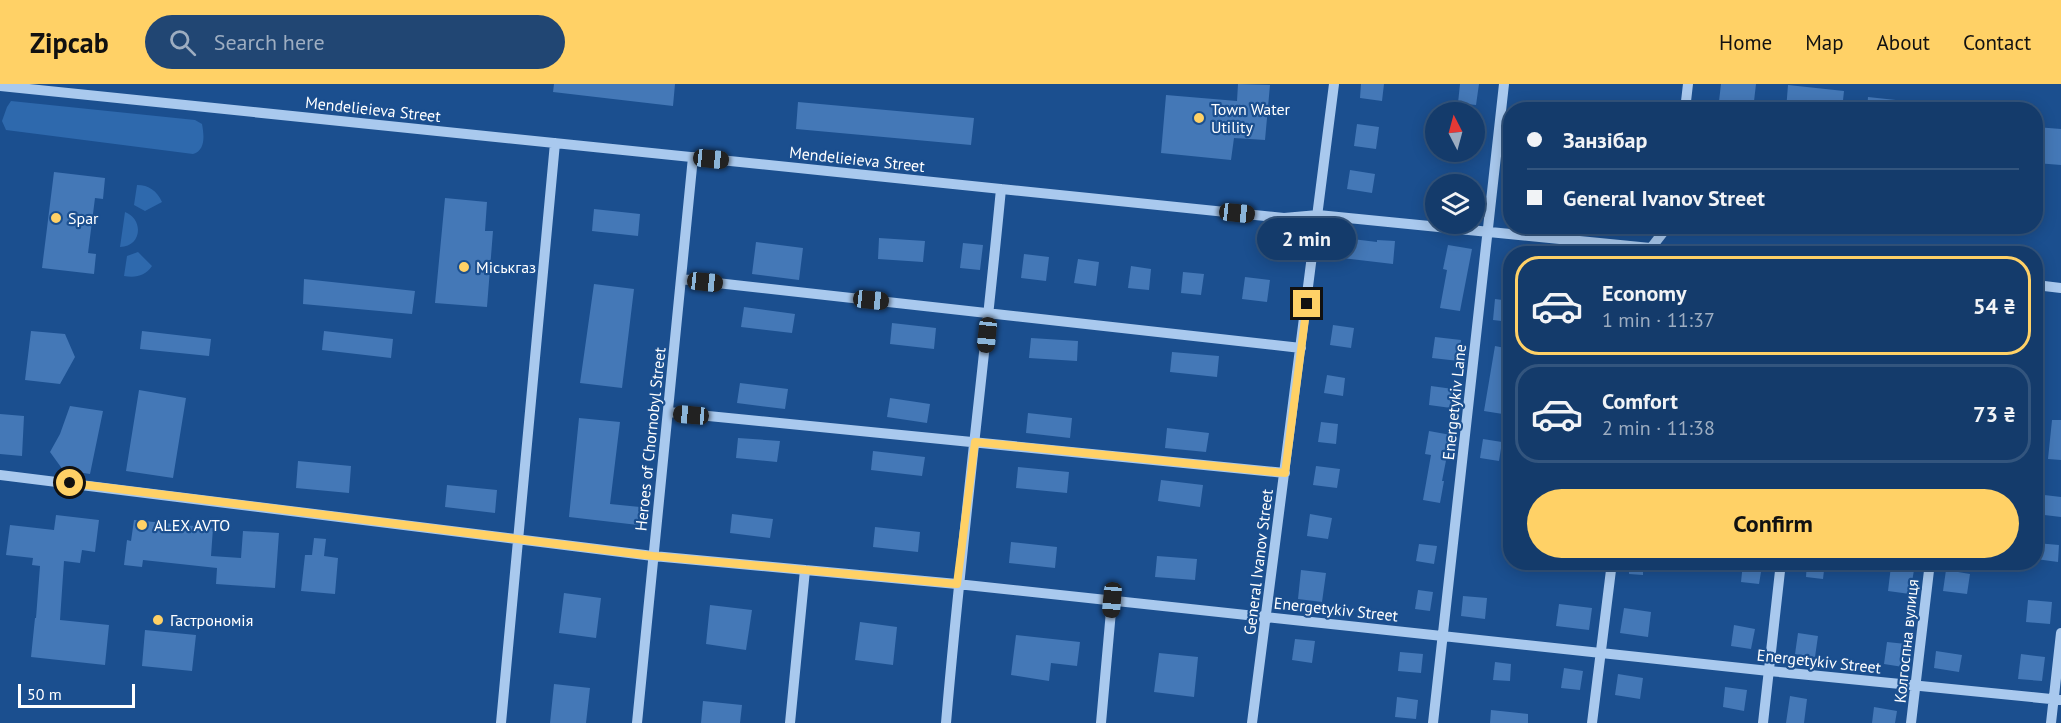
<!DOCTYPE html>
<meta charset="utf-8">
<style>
body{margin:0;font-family:"PT Sans",sans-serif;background:#214673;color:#f1f3f6;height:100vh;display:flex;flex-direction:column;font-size:22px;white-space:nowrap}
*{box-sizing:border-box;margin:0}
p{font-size:20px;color:#9dadc1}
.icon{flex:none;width:33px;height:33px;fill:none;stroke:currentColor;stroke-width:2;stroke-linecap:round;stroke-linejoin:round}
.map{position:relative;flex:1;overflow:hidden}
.details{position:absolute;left:1503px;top:162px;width:540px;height:324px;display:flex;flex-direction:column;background:#143b6b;border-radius:24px;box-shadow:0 3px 15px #0003,0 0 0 2px #33557e}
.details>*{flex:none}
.guide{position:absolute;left:1503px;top:18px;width:540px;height:132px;border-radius:24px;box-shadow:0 3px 15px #0003,0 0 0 2px #33557e;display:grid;align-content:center;height:132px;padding:0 24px;background:#143b6b}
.needle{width:39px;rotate:354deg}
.fabs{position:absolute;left:1425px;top:18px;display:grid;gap:12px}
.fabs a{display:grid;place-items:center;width:60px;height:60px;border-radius:50%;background:#143b6b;box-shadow:0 3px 15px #0003,0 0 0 2px #33557e;font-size:30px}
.scale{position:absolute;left:18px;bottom:15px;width:117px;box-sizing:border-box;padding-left:6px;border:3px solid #fff;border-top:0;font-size:16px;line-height:21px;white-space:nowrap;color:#fff;-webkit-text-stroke:4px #1b4f8f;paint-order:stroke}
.end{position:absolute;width:27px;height:27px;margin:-14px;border:8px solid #ffd166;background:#111;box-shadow:0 0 0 3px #111}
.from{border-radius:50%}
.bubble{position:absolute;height:42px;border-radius:21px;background:#143b6b;box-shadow:0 3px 15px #0003,0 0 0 2px #33557e;font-size:20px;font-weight:600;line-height:42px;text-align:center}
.car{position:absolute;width:18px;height:36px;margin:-18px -9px;border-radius:8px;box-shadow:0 0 4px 2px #0007;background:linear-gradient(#222 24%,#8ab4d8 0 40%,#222 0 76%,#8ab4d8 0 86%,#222 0)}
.guide b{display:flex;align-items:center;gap:21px;height:57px;font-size:22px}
.guide b+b{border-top:2px solid #33557e}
.guide i{width:15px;height:15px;background:#f1f3f6}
ul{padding:10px 0 0;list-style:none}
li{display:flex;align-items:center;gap:18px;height:99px;margin:0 12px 9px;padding:0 12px;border:3px solid #33557e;border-radius:24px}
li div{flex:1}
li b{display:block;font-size:22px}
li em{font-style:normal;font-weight:600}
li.active{border-color:#ffd166}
li>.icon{width:54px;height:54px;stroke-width:1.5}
.cta{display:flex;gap:12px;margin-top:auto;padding:12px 24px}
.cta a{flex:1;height:69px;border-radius:36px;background:#ffd166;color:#111;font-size:24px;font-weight:600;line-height:69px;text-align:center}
header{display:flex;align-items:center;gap:36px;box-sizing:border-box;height:84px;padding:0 30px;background:#ffd166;color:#111}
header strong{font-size:28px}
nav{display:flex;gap:33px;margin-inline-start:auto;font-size:21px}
.search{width:420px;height:54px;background:#214673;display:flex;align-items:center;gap:15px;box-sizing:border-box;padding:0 21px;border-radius:33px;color:#9dadc1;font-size:22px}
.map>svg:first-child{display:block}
.green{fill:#2e69ad}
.building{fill:#4478b7}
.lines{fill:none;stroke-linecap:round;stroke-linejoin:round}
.minor{stroke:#a9c9ee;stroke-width:10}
.route{stroke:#ffd166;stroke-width:8}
.poi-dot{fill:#ffd166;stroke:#1b4f8f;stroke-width:2}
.labels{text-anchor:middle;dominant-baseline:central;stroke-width:4.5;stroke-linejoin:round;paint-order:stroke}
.street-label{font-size:16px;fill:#fff;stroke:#1b4f8f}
.poi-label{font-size:16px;fill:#fff;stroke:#1b4f8f;text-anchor:start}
</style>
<header>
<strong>Zipcab</strong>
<div class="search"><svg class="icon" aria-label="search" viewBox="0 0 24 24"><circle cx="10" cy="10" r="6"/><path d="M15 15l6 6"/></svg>Search here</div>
<nav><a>Home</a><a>Map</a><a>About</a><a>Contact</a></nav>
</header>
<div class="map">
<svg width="2061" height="639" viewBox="0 0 2061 639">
<rect width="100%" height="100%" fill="#1b4f8f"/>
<path class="green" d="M11 17 195 36 202 40C204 51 206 66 193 70L6 46 2 37 7 23Z
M137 101C149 101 157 107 162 118L145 127 134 121Z
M125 128C144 135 142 163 120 163Z
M138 168 152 182C145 192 136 194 124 192L127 172Z"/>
<path class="building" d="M554 0H675L673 22 553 8Z
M1238 0 1270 1 1265 56 1234 54 1231 76 1161 69 1166 11 1237 17Z
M1361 0H1384L1382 17 1360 14Z
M1460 0H1479L1476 21 1458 19Z
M1721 0H1756L1753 26H1718Z
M1788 1 1844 7 1842 26H1786Z
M1868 13 1905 17 1904 26H1867Z
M798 18 974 34 971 61 796 45Z
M1357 40 1379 43 1376 65 1354 62Z
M2036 43 2061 45V81L2036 79Z
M1350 86 1375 90 1372 109 1347 105Z
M54 88 105 94 103 115 95 114 88 169 96 170 94 190 42 184Z
M445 114 487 118 485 147H493L487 223 435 219Z
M594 125 640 130 638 152 592 147Z
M879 154 925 157 923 178 878 175Z
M1344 154 1377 158V156L1395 157 1393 180 1342 174Z
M756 158 803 164 799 196 752 190Z
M963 159 983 161 980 186 960 184Z
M1448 161 1472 165 1460 227 1440 224 1447 186 1443 185Z
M1024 170 1049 173 1046 197 1021 194Z
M1078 175 1099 178 1096 202 1074 199Z
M1131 182 1151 185 1149 206 1128 204Z
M1183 188 1204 190 1201 211 1181 209Z
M1245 193 1270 196 1267 218 1242 215Z
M304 195 415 207 412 230 303 220Z
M594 200 634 205 622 304 580 299Z
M1495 215 1510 217V238L1493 236Z
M744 223 795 230 792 249 741 243Z
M892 239 936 244 934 265 890 260Z
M1333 241 1354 244 1351 264 1330 261Z
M31 247 65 250 75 273 60 300 25 296Z
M142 247 211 255 209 272 140 265Z
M324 247 393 255 391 274 322 266Z
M1435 253 1461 256 1459 277 1432 274Z
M1031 254 1078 257 1077 277 1029 274Z
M1495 262 1510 265 1504 310 1510 311 1509 331 1484 327Z
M1172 268 1219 272 1217 293 1170 288Z
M1327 291 1345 294 1343 312 1324 309Z
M740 299 788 305 785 325 737 319Z
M1431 302 1453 305 1451 324 1429 321Z
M139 306 186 314 173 394 126 387Z
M890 314 930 320 927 339 887 333Z
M70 322 103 327 90 390 63 386 50 368 60 350Z
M1028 329 1072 334 1070 354 1026 349Z
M0 330 24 332 22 372 0 370Z
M579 334 620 338 610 420 640 423 638 441 569 433Z
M2052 336H2061V376L2048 375Z
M1321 338 1338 340 1336 360 1318 358Z
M1167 344 1209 349 1206 368 1165 364Z
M1429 347 1451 351 1442 397H1444L1440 419 1423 416 1431 371 1425 370Z
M738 354 780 357 777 378 736 374Z
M1483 355 1502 358 1499 377 1480 374Z
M873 367 925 373 922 392 871 386Z
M298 377 351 382 349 409 296 404Z
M1316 382 1340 385 1337 404 1313 401Z
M1018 383 1069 388 1067 409 1016 404Z
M1161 396 1203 401 1200 423 1158 417Z
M447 401 497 406 495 429 445 423Z
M2036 410 2061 413V433L2036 430Z
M732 430 773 435 770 454 730 449Z
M1310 430 1332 434 1328 455 1307 452Z
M56 431 99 436 95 468 82 466 80 479 64 477 60 536 109 541 105 581 31 573 35 534H36L40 482 32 481 33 474 6 471 10 441 54 446Z
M134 436 213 444 211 472 241 474 243 447 279 449 275 504 216 500 217 484 143 476 142 483 124 481 127 456 131 457Z
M875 443 920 448 918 468 873 463Z
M314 454 326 455 324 472 338 474 335 510 301 507 305 471H312Z
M1011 458 1057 463 1055 484 1009 479Z
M2036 459 2059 461 2058 478 2036 475Z
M1419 460 1437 462 1434 480 1416 477Z
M1157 472 1197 475 1195 496 1155 493Z
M1629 478H1643V491L1629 490Z
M1807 478H1825L1823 495 1806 493Z
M1743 479 1762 482 1759 500 1741 498Z
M1891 482 1914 486 1910 510 1888 507Z
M1301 486 1326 489 1322 518 1298 515Z
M1946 486 1970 490 1967 510 1943 507Z
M1418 506 1433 508 1430 527 1415 525Z
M564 509 601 514 596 554 559 549Z
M1463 512 1487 514 1485 535 1461 532Z
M2028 516 2052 518 2050 540 2026 538Z
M1559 520 1592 524 1589 546 1556 542Z
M710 521 752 526 746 566 706 560Z
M1624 524 1651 528 1648 553 1620 549Z
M860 538 897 543 893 581 855 576Z
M1734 541 1755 545 1751 565 1731 562Z
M145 546 196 551 192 587 142 582Z
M1798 549 1818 552 1815 573 1795 570Z
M1016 551 1080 558 1077 582 1051 579 1049 597 1011 591Z
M1295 555 1315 557 1312 579 1292 576Z
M1887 558 1906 560 1903 583 1884 580Z
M1936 567 1962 571 1959 588 1934 584Z
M1400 568 1423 570 1421 589 1398 587Z
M1159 569 1198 573 1194 613 1154 608Z
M2021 570 2045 573 2042 597 2018 595Z
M1495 578 1511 580 1510 597 1493 596Z
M1564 584 1583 587 1580 606 1561 604Z
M1618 590 1643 594 1640 615 1615 611Z
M554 600 590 604 586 639H550Z
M1725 603 1747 606 1744 627 1723 623Z
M1790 612 1807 615 1804 639H1786Z
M1397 613 1418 616 1416 635 1395 633Z
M703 617 742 621 740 639H701Z
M1874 623 1897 627 1895 639H1872Z
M1491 626 1528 630V639H1490Z"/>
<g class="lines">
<path class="minor" d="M0 2 1284 134 1318 131 1711 170
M1685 26 1688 0
M1650 169 1651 164 1668 142
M681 195 1301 264
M2036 201 2061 204
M668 328 1285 389
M0 391 653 472 957 500 1769 587 2061 616
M501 639 555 59
M637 639 693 73
M790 639 805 486
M946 639C961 461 984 283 1001 105
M1101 639 1112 516
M1252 639 1334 0
M1433 639 1504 0
M1592 639 1612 478
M1763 639 1781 478
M1911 639 1930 478
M2051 639 2061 549"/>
</g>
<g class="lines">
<path class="route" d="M70 399 653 472 957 500 975 358 1285 389 1307 220"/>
</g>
<g class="poi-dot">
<circle cx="1199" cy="34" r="6"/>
<circle cx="56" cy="134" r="6"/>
<circle cx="464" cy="183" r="6"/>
<circle cx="142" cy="441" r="6"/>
<circle cx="158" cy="536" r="6"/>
</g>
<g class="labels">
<g class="street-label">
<text transform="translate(373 25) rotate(6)">Mendelieieva Street</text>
<text transform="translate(857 75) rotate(6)">Mendelieieva Street</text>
<text transform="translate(1454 318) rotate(-84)">Energetykiv Lane</text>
<text transform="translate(650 355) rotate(-84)">Heroes of Chornobyl Street</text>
<text transform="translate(1258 478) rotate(-83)">General Ivanov Street</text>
<text transform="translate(1336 525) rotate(6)">Energetykiv Street</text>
<text transform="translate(1906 557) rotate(-84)">Колгоспна вулиця</text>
<text transform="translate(1819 577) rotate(6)">Energetykiv Street</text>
</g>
<g class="poi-label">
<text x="1211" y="25">Town Water<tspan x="1211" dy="18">Utility</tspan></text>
<text x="68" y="134">Spar</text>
<text x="476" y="183">Міськгаз</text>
<text x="154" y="441">ALEX AVTO</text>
<text x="170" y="536">Гастрономія</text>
</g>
</g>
</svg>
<div class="fabs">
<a><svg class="needle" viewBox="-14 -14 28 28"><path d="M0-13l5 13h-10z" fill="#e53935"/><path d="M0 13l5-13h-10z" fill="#9dadc1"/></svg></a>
<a><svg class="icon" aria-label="layers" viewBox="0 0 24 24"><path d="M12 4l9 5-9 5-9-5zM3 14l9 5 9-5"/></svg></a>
</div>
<div class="scale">50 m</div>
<i class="end from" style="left:70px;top:399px"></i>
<i class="end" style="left:1307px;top:220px"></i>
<div class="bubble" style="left:1257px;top:134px;width:99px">2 min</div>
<i class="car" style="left:711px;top:75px;rotate:96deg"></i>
<i class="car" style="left:1237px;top:129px;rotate:96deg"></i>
<i class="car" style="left:705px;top:198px;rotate:96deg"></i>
<i class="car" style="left:871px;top:216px;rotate:96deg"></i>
<i class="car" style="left:987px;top:251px;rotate:186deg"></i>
<i class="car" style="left:691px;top:331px;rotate:275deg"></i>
<i class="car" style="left:1112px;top:516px;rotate:185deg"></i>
<div class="guide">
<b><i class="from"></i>Занзібар</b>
<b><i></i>General Ivanov Street</b>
</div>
<section class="details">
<ul>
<li class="active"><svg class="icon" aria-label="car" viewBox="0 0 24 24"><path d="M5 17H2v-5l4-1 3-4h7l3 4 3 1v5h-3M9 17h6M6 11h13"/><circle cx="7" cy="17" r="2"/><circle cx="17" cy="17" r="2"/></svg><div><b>Economy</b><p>1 min · 11:37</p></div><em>54 ₴</em></li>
<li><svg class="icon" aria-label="car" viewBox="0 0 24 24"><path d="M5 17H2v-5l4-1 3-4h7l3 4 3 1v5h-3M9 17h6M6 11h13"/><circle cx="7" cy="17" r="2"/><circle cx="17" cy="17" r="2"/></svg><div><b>Comfort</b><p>2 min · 11:38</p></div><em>73 ₴</em></li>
</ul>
<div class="cta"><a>Confirm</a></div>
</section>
</div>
